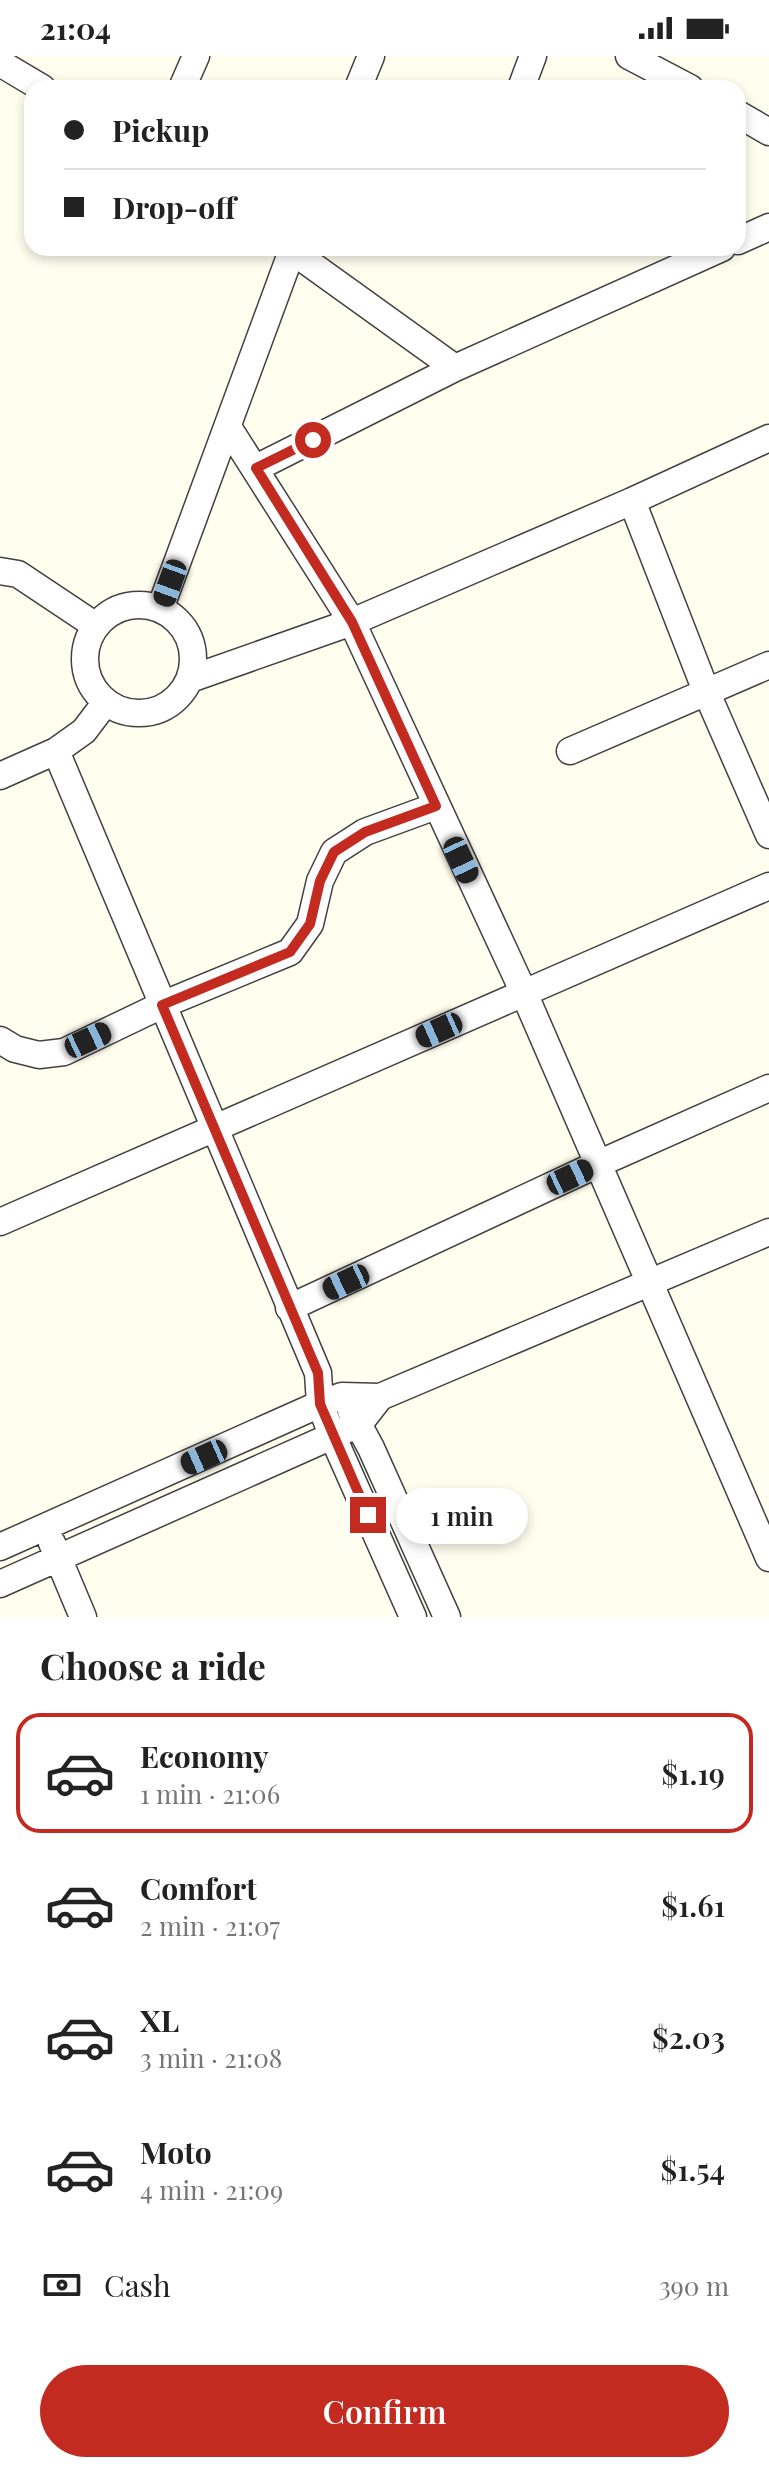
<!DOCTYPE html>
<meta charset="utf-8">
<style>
body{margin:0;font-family:"Playfair Display",serif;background:#f2f2f2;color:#222;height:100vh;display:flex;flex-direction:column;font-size:30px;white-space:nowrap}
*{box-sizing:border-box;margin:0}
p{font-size:26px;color:#767676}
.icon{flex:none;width:44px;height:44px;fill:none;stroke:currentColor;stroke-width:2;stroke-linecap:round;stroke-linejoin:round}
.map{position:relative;height:1561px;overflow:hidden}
.sheet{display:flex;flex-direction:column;background:#fff;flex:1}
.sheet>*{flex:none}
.hud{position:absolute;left:24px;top:24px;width:722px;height:176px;border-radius:24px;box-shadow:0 4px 12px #0003;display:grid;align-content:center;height:176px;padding:0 40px;background:#fff}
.end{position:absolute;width:36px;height:36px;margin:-18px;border:10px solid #c42b20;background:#fff;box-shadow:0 0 0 4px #fff}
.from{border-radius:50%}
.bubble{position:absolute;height:56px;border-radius:28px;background:#fff;box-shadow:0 4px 12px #0003;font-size:26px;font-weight:600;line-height:56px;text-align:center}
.car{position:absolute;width:24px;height:48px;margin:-24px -12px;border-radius:10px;box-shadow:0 0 6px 2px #0007;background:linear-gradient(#222 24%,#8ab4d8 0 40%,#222 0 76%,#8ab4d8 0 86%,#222 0)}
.hud b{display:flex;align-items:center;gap:28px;height:76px;font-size:30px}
.hud b+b{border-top:2px solid #e0e0e0}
.hud i{width:20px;height:20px;background:#222}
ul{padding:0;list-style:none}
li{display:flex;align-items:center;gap:24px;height:120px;margin:0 16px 12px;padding:0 24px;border:4px solid transparent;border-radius:24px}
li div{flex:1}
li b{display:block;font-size:30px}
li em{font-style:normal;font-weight:600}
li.on{border-color:#c42b20}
li>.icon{width:72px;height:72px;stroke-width:1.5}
h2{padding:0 40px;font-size:36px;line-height:96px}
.pay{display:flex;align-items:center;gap:20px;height:88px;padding:0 40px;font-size:30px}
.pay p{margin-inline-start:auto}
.action{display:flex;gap:16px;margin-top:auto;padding:16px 40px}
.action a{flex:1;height:92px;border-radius:48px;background:#c42b20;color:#fff;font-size:32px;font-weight:600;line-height:92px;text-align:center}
.status{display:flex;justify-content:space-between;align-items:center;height:56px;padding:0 40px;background:#fff;direction:ltr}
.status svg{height:22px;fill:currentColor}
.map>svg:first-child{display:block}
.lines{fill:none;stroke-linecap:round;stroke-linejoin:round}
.minor-casing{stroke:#414141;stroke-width:29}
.minor{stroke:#fff;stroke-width:26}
.route{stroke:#c42b20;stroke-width:10}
</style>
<div class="status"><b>21:04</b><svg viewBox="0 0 49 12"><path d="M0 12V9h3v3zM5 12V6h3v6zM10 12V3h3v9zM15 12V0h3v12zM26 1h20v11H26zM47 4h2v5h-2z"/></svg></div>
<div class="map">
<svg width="769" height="1561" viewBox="0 0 769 1561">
<rect width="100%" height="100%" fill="#fffeef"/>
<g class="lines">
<g class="minor-casing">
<path id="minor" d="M629 0 690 32
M0 7 42 32
M182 32 196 0
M358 32 371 0
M521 32 533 0
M738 58 769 76
M738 185 769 171
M288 192 455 312
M228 371 352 566 524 937 769 1502
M256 412 455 312 722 192
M632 445 706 635 769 779
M0 515 18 518 96 570
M85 603a54 54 0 1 1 108 0a54 54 0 1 1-108 0Z
M160 553 293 192
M190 623 352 566 632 445 769 382
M56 695 84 675 106 646
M570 695 769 609
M0 720 56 695 318 1317 320 1348 333 1381 413 1561
M0 984 15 993 39 999 64 996 162 949 290 896 310 868 320 825 334 796 365 776 436 750
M0 1166 769 830
M289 1252 598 1108 769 1032
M351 1355 371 1392 447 1561
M52 1487 83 1561
M0 1491 320 1348 342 1340 380 1341 769 1176
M0 1528 359 1368 380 1341"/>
</g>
<use href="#minor" class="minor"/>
</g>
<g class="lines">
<path class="route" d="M313 384 256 412 352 566 436 750 365 776 334 796 320 825 310 868 290 896 162 949 318 1317 320 1348 368 1459"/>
</g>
</svg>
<i class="end from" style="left:313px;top:384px"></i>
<i class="end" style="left:368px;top:1459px"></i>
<div class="bubble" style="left:396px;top:1432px;width:132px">1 min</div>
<i class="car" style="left:170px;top:527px;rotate:200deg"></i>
<i class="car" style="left:461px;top:804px;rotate:155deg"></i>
<i class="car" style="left:439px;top:974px;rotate:246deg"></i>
<i class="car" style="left:88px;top:984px;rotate:65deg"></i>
<i class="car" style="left:570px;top:1121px;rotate:65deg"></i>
<i class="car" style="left:346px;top:1226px;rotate:245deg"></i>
<i class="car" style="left:204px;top:1401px;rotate:246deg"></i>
<div class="hud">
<b><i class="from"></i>Pickup</b>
<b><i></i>Drop-off</b>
</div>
</div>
<section class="sheet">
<h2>Choose a ride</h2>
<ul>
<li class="on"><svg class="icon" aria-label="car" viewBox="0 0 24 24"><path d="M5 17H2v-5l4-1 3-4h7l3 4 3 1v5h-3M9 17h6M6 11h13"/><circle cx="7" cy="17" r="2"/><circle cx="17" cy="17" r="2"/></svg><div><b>Economy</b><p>1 min · 21:06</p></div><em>$1.19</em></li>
<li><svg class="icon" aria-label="car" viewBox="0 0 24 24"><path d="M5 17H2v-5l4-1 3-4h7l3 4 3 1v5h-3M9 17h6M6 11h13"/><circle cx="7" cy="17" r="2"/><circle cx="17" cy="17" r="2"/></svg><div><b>Comfort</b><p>2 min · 21:07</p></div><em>$1.61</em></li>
<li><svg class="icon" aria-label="car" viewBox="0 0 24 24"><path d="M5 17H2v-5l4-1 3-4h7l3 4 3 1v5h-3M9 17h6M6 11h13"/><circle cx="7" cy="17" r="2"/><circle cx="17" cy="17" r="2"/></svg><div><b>XL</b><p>3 min · 21:08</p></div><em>$2.03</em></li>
<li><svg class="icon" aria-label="car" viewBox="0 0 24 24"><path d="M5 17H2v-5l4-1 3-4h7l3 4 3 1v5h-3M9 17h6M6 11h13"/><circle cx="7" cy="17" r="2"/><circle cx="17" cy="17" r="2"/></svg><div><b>Moto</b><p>4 min · 21:09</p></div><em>$1.54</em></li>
</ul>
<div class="pay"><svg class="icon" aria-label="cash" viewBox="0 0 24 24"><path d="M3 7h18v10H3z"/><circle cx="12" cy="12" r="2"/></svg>Cash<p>390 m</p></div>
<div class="action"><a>Confirm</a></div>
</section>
